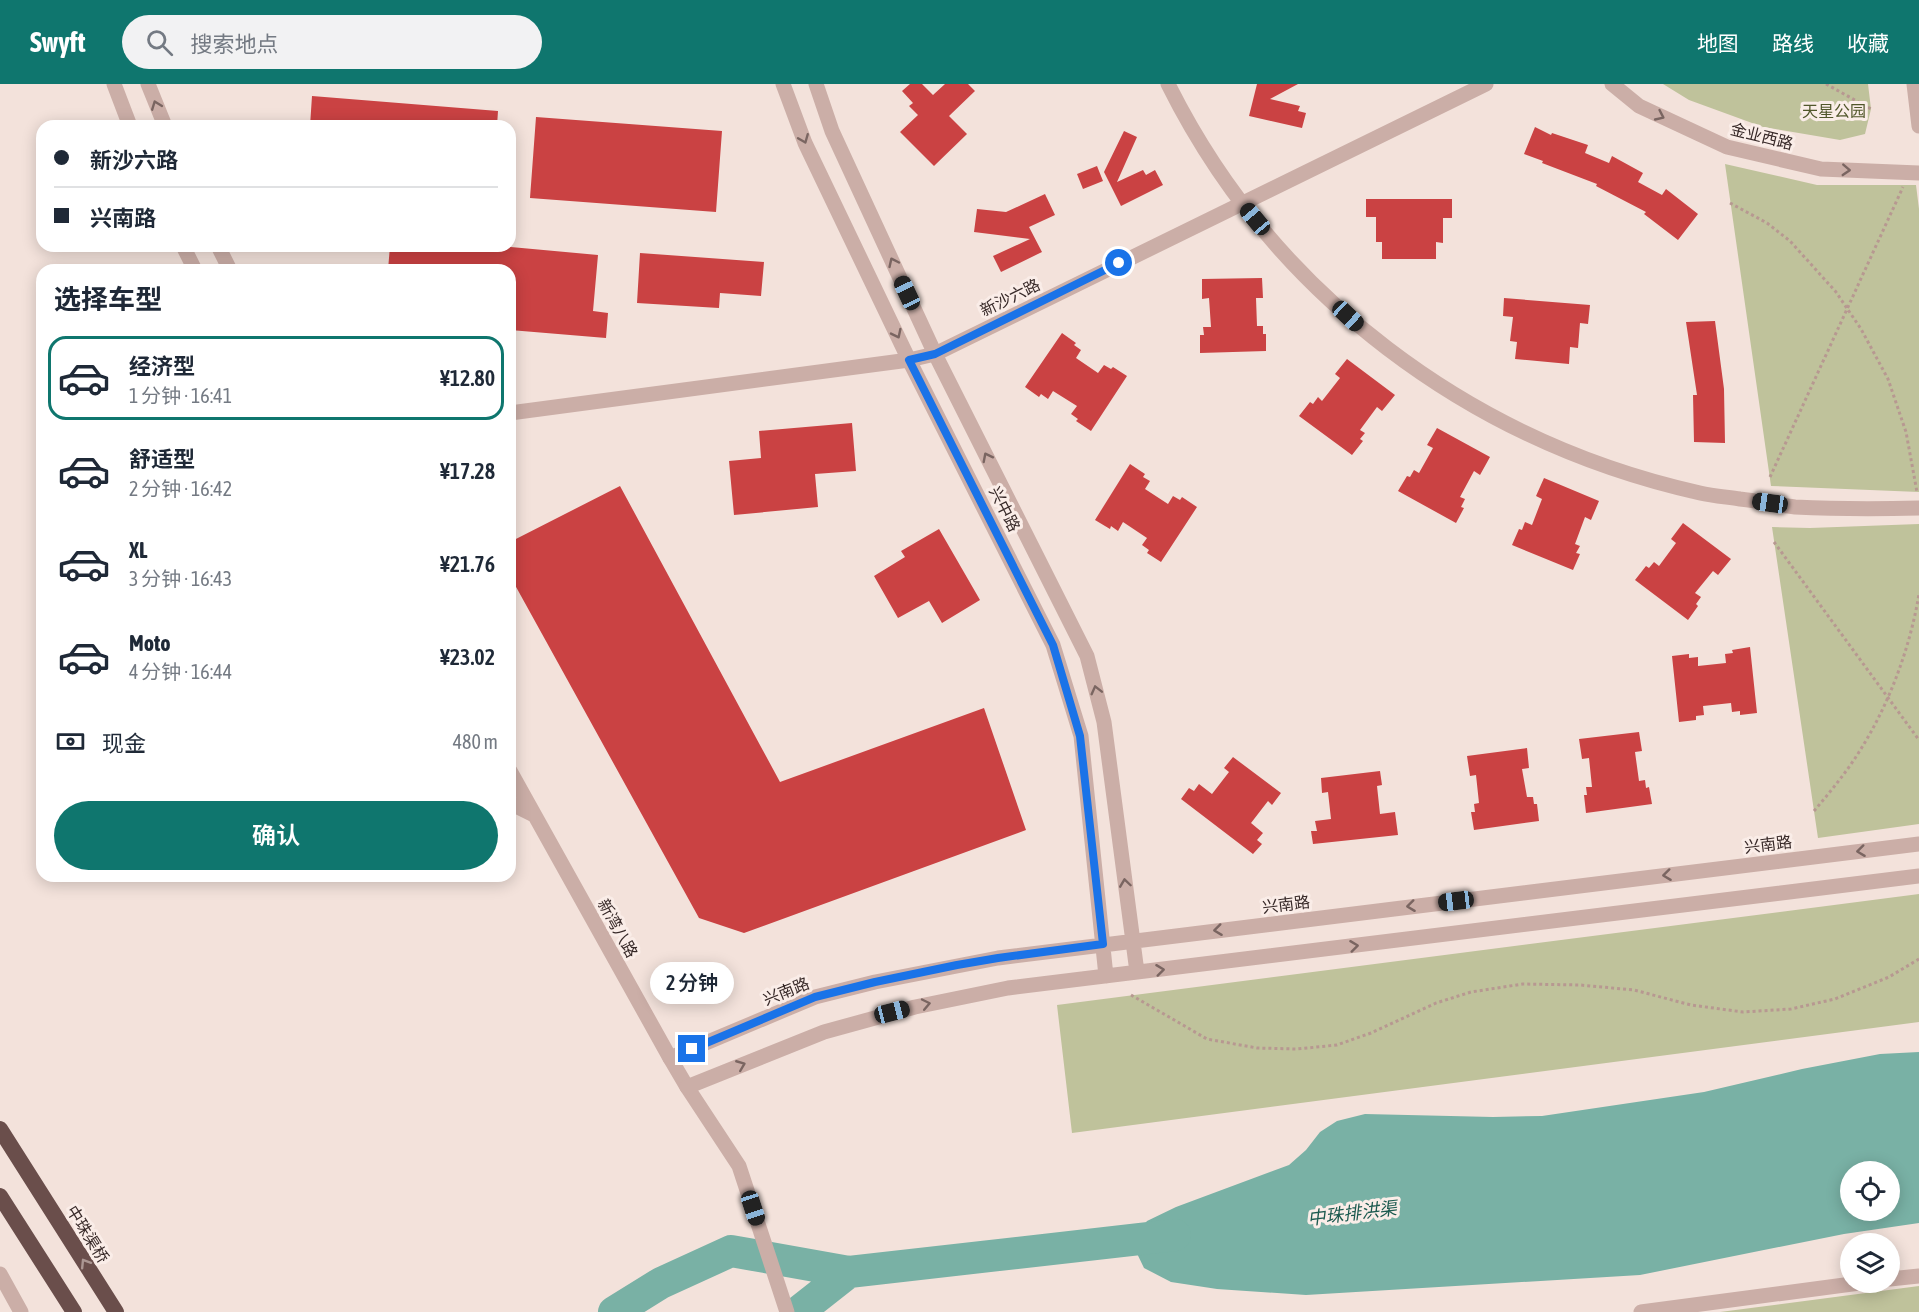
<!DOCTYPE html>
<html lang="zh">
<meta charset="utf-8">
<style>
body{margin:0;font-family:"Asap Condensed","Noto Sans SC",sans-serif;background:#f2f2f3;color:#1f2937;height:100vh;display:flex;flex-direction:column;font-size:22px;white-space:nowrap}
*{box-sizing:border-box;margin:0}
p{font-size:20px;color:#747a83}
.icon{flex:none;width:33px;height:33px;fill:none;stroke:currentColor;stroke-width:2;stroke-linecap:round;stroke-linejoin:round}
.map{position:relative;flex:1;overflow:hidden}
.sheet{position:absolute;left:36px;top:180px;width:480px;height:618px;display:flex;flex-direction:column;background:#fff;border-radius:18px;box-shadow:0 3px 15px #0003}
.sheet>*{flex:none}
.hud{position:absolute;left:36px;top:36px;width:480px;height:132px;border-radius:18px;box-shadow:0 3px 15px #0003;display:grid;align-content:center;height:132px;padding:0 18px;background:#fff}
.controls{position:absolute;left:1840px;top:1077px;display:grid;gap:12px}
.controls a{display:grid;place-items:center;width:60px;height:60px;border-radius:50%;background:#fff;box-shadow:0 3px 15px #0003;font-size:30px}
.end{position:absolute;width:27px;height:27px;margin:-14px;border:8px solid #1a73e8;background:#fff;box-shadow:0 0 0 3px #fff}
.from{border-radius:50%}
.bubble{position:absolute;height:42px;border-radius:21px;background:#fff;box-shadow:0 3px 15px #0003;font-size:20px;font-weight:600;line-height:42px;text-align:center}
.car{position:absolute;width:18px;height:36px;margin:-18px -9px;border-radius:8px;box-shadow:0 0 4px 2px #0007;background:linear-gradient(#222 24%,#8ab4d8 0 40%,#222 0 76%,#8ab4d8 0 86%,#222 0)}
.hud b{display:flex;align-items:center;gap:21px;height:57px;font-size:22px}
.hud b+b{border-top:2px solid #e0e1e3}
.hud i{width:15px;height:15px;background:#1f2937}
ul{padding:0;list-style:none}
li{display:flex;align-items:center;gap:18px;height:84px;margin:0 12px 9px;padding:0 6px;border:3px solid transparent;border-radius:18px}
li div{flex:1}
li b{display:block;font-size:22px}
li em{font-style:normal;font-weight:600}
li.selected{border-color:#0f766e}
li>.icon{width:54px;height:54px;stroke-width:1.5}
h2{padding:0 18px;font-size:27px;line-height:72px}
.pay{display:flex;align-items:center;gap:15px;height:66px;padding:0 18px;font-size:22px}
.pay p{margin-inline-start:auto}
.primary-button{display:flex;gap:12px;margin-top:auto;padding:12px 18px}
.primary-button a{flex:1;height:69px;border-radius:36px;background:#0f766e;color:#fff;font-size:24px;font-weight:600;line-height:69px;text-align:center}
header{display:flex;align-items:center;gap:36px;box-sizing:border-box;height:84px;padding:0 30px;background:#0f766e;color:#fff}
header strong{font-size:28px}
nav{display:flex;gap:33px;margin-inline-start:auto;font-size:21px}
.search{width:420px;height:54px;background:#f2f2f3;display:flex;align-items:center;gap:15px;box-sizing:border-box;padding:0 21px;border-radius:33px;color:#747a83;font-size:22px}
.map>svg:first-child{display:block}
.green{fill:#bfc29b}
.water{fill:#79b1a5;fill-rule:evenodd}
.lines{fill:none;stroke-linecap:round;stroke-linejoin:round}
.river{stroke:#79b1a5;stroke-width:32}
.building{fill:#ca4243}
.path{stroke:#b79891;stroke-width:3;stroke-dasharray:3 3;stroke-linecap:butt}
.minor{stroke:#cbaea7;stroke-width:15}
.tertiary{stroke:#cbaea7;stroke-width:15}
.trunk{stroke:#6a4e4b;stroke-width:16}
.oneway{stroke:#7a6561}
.oneway2{stroke:#ab9692}
.route{stroke:#1a73e8;stroke-width:8}
.labels{text-anchor:middle;dominant-baseline:central;stroke-width:6;stroke-linejoin:round;paint-order:stroke}
.park-label{font-size:16px;fill:#51572b;stroke:#faede8}
.street-label{font-size:16px;fill:#372928;stroke:#faede8}
.water-label{font-size:18px;font-style:italic;fill:#1c5a4f;stroke:#faede8}
</style>
<header>
<strong>Swyft</strong>
<div class="search"><svg class="icon" aria-label="search" viewBox="0 0 24 24"><circle cx="10" cy="10" r="6"/><path d="M15 15l6 6"/></svg>搜索地点</div>
<nav><a>地图</a><a>路线</a><a>收藏</a></nav>
</header>
<div class="map">
<svg width="1919" height="1228" viewBox="0 0 1919 1228">
<rect width="100%" height="100%" fill="#f3e2db"/>
<path class="green" d="M1663 0H1868L1871 25 1865 50 1840 56 1763 43 1689 16Z
M1725 80 1817 101H1916L1919 125V408L1771 402Z
M1919 440V740L1818 754 1772 443 1810 444Z
M1919 810V938L1072 1049 1057 921Z
M1919 1202V1228H1720Z"/>
<path class="water" d="M1919 968V1139L1844 1150 1640 1191 1306 1211 1217 1205 1171 1198 1144 1184 1131 1157 1147 1137 1176 1123 1289 1081 1306 1066 1320 1048 1337 1037 1365 1030 1493 1033 1542 1032 1704 1008 1802 985 1880 970ZM1851 1088H1890V1126H1851Z"/>
<g class="lines">
<path class="river" d="M614 1228 661 1199 731 1167 849 1188
M798 1228 849 1188 1175 1151"/>
</g>
<path class="building" d="M910 0H922L933 11 945 0H968L975 7 949 32 967 50 934 82 900 48 918 31 909 22 913 19 902 7Z
M1257 0H1298L1270 15 1300 22 1298 27 1306 29 1302 44 1249 32Z
M312 12 498 27 497 42H310Z
M536 33 722 47 716 128 530 114Z
M1535 43 1551 51 1552 49 1588 61 1585 69 1609 79 1612 72 1643 89 1638 98 1662 111 1666 105 1698 130 1678 156 1644 130 1646 128 1596 102 1597 100 1542 79 1543 77 1524 70Z
M1124 47 1137 53 1117 98 1143 86 1146 91 1155 86 1163 101 1121 122 1104 88Z
M1097 82 1103 97 1083 105 1077 90Z
M1045 110 1055 131 1029 143 1042 168 1001 188 993 172 1030 155 974 148 977 125 1006 128Z
M1366 115H1452V134H1443V159L1436 158V175H1382V158H1376V133H1366Z
M390 162H499L598 171 593 227 608 229 606 254 510 246V186H388Z
M640 169 764 178 761 212 720 209 719 224 637 219Z
M1262 194 1263 214H1256L1257 242H1263V250H1266V267L1200 269V251H1204L1203 243H1211L1209 214 1202 215V195Z
M1504 214 1590 221 1588 240 1580 239 1578 264 1570 263 1569 280 1515 275 1517 258 1510 257 1513 233 1503 232Z
M1715 237 1724 305 1725 359 1694 358 1693 311H1697L1686 238Z
M1062 249 1076 259 1074 261 1081 266 1076 274 1098 289 1104 281 1111 285 1113 283 1127 292 1091 347 1076 337 1078 335 1071 330 1077 322 1053 307 1048 315 1041 310 1039 313 1025 303Z
M1347 275 1395 311 1382 327 1377 323 1360 346 1365 349 1360 355 1363 357 1352 371 1299 332 1310 318 1313 320 1318 313 1322 317 1340 294 1335 290Z
M852 339 856 387 815 390 818 423 734 431 729 377 761 374 759 347Z
M1437 344 1490 373 1480 391 1474 387 1460 413 1465 415 1461 423 1464 424 1456 439 1398 407 1407 392 1410 393 1414 386 1419 389 1433 364 1427 361Z
M1130 380 1145 390 1143 393 1150 397 1145 405 1168 420 1173 412 1180 416 1182 413 1197 423 1161 478 1147 469 1149 466 1142 461 1147 454 1123 438 1118 447 1111 442 1110 445 1095 436Z
M1544 394 1599 417 1591 436 1585 433 1575 460 1580 462 1576 469 1580 470 1573 486 1512 461 1519 445 1522 446 1525 438 1532 441 1542 415 1536 412Z
M620 402 780 698 984 624 1026 746 744 849 699 834 510 492V458Z
M1683 439 1731 475 1718 491 1713 487 1695 509 1701 513 1696 520 1698 522 1688 536 1635 496 1646 482 1649 484 1654 478 1659 482 1676 459 1671 455Z
M939 445 980 516 942 539 929 517 898 534 874 492 905 473 901 467Z
M1750 563 1757 629 1740 631V627L1732 628 1731 619 1703 622 1704 631 1696 632V636L1679 638 1672 572 1689 570V574L1698 573V582L1726 579 1725 570 1733 569 1732 566Z
M1639 648 1642 667 1635 668 1639 697 1645 696 1646 704 1649 703 1652 720 1586 729 1584 711H1587L1586 703H1592L1589 674 1582 675 1579 655Z
M1527 664 1529 684 1522 685 1527 713H1533L1534 720H1537L1539 737 1474 746 1471 728H1475L1474 720 1479 719 1476 691 1470 692 1467 672Z
M1233 673 1281 709 1272 721 1268 717 1251 739 1263 749 1257 756 1262 760 1253 770 1181 715 1189 704 1194 707 1199 700 1212 710 1229 688 1224 684Z
M1380 687 1382 701 1377 702 1380 730 1395 728 1398 751 1313 760 1311 747H1317L1315 737 1331 735 1328 708 1322 709 1321 694Z"/>
<g class="lines">
<path class="path" d="M1826 0 1871 25
M1730 119 1767 139 1790 157 1836 208 1861 245 1888 295 1906 348 1917 408
M1770 393 1903 103
M1774 458 1919 656
M1814 727C1830 708 1846 689 1859 668 1889 621 1910 564 1919 510
M1131 911 1207 955 1257 964 1297 965 1337 961 1371 949 1436 919 1471 908 1523 900 1580 901 1634 906 1691 921 1743 928 1791 925 1835 915 1889 893 1919 875"/>
<path class="minor" d="M1168 0C1273 211 1471 358 1700 409 1713 412 1727 413 1740 415 1758 417 1777 421 1795 423 1836 425 1878 425 1919 424
M1612 0 1639 22 1727 63 1821 85 1919 89
M510 329 909 276 935 270 1486 0
M670 974 687 1003 739 1082 787 1228
M1890 1195 1919 1192
M1641 1228 1867 1198"/>
<path class="tertiary" d="M114 0 130 42
M148 0 165 42
M783 0 805 59 909 276 1053 561 1081 652 1106 892
M816 0 832 47 935 270 1087 572 1104 638 1137 888
M1914 0 1919 42
M183 162 195 186
M218 162 230 186
M510 687 670 974 815 913 875 898 998 874 1919 760
M510 719 534 731
M687 1003 824 948 915 923 1008 904 1919 792
M0 1190 21 1228"/>
<path class="trunk" d="M0 1045 116 1228
M0 1112 74 1228"/>
</g>
<defs><path id="oneway-chevron" d="M-2-3.5L2.5 0L-2 3.5" fill="none" stroke-width="1.6" stroke-linecap="round" stroke-linejoin="round" transform="scale(1.5)"/></defs>
<g class="oneway">
<use href="#oneway-chevron" transform="translate(156 21) rotate(-111)"/>
<use href="#oneway-chevron" transform="translate(1660 32) rotate(25)"/>
<use href="#oneway-chevron" transform="translate(804 55) rotate(68)"/>
<use href="#oneway-chevron" transform="translate(1846 86) rotate(3)"/>
<use href="#oneway-chevron" transform="translate(893 178) rotate(-115)"/>
<use href="#oneway-chevron" transform="translate(897 250) rotate(64)"/>
<use href="#oneway-chevron" transform="translate(987 373) rotate(-117)"/>
<use href="#oneway-chevron" transform="translate(1096 606) rotate(-104)"/>
<use href="#oneway-chevron" transform="translate(1861 767) rotate(173)"/>
<use href="#oneway-chevron" transform="translate(1667 791) rotate(173)"/>
<use href="#oneway-chevron" transform="translate(1125 799) rotate(-98)"/>
<use href="#oneway-chevron" transform="translate(1411 822) rotate(173)"/>
<use href="#oneway-chevron" transform="translate(1218 846) rotate(173)"/>
<use href="#oneway-chevron" transform="translate(1354 862) rotate(-7)"/>
<use href="#oneway-chevron" transform="translate(1160 886) rotate(-7)"/>
<use href="#oneway-chevron" transform="translate(926 920) rotate(-12)"/>
<use href="#oneway-chevron" transform="translate(741 981) rotate(-22)"/>
</g>
<use class="oneway2" href="#oneway-chevron" transform="translate(85 1179) rotate(-122)"/>
<g class="lines">
<path class="route" d="M692 965 815 913 875 898 957 881 998 874 1103 860 1080 652 1053 561 909 276 935 270 1119 179"/>
</g>
<g class="labels">
<g class="park-label">
<text x="1834" y="27">天星公园</text>
</g>
<g class="street-label">
<text transform="translate(1762 52) rotate(14)">金业西路</text>
<text transform="translate(1010 213) rotate(-26)">新沙六路</text>
<text transform="translate(1005 425) rotate(63)">兴中路</text>
<text transform="translate(1768 760) rotate(-7)">兴南路</text>
<text transform="translate(1286 820) rotate(-7)">兴南路</text>
<text transform="translate(618 844) rotate(61)">新湾八路</text>
<text transform="translate(786 907) rotate(-22)">兴南路</text>
<text transform="translate(88 1150) rotate(58)">中珠渠桥</text>
</g>
<g class="water-label">
<text transform="translate(1352 1129) rotate(-7)">中珠排洪渠</text>
</g>
</g>
</svg>
<div class="controls">
<a><svg class="icon" aria-label="locate" viewBox="0 0 24 24"><circle cx="12" cy="12" r="6"/><path d="M12 2v4M12 18v4M2 12h4M18 12h4"/></svg></a>
<a><svg class="icon" aria-label="layers" viewBox="0 0 24 24"><path d="M12 4l9 5-9 5-9-5zM3 14l9 5 9-5"/></svg></a>
</div>
<i class="end from" style="left:1119px;top:179px"></i>
<i class="end" style="left:692px;top:965px"></i>
<div class="bubble" style="left:650px;top:878px;width:84px">2 分钟</div>
<i class="car" style="left:1255px;top:135px;rotate:320deg"></i>
<i class="car" style="left:907px;top:209px;rotate:335deg"></i>
<i class="car" style="left:1348px;top:232px;rotate:133deg"></i>
<i class="car" style="left:1770px;top:419px;rotate:278deg"></i>
<i class="car" style="left:1456px;top:817px;rotate:263deg"></i>
<i class="car" style="left:892px;top:928px;rotate:76deg"></i>
<i class="car" style="left:753px;top:1124px;rotate:162deg"></i>
<div class="hud">
<b><i class="from"></i>新沙六路</b>
<b><i></i>兴南路</b>
</div>
<section class="sheet">
<h2>选择车型</h2>
<ul>
<li class="selected"><svg class="icon" aria-label="car" viewBox="0 0 24 24"><path d="M5 17H2v-5l4-1 3-4h7l3 4 3 1v5h-3M9 17h6M6 11h13"/><circle cx="7" cy="17" r="2"/><circle cx="17" cy="17" r="2"/></svg><div><b>经济型</b><p>1 分钟 · 16:41</p></div><em>¥12.80</em></li>
<li><svg class="icon" aria-label="car" viewBox="0 0 24 24"><path d="M5 17H2v-5l4-1 3-4h7l3 4 3 1v5h-3M9 17h6M6 11h13"/><circle cx="7" cy="17" r="2"/><circle cx="17" cy="17" r="2"/></svg><div><b>舒适型</b><p>2 分钟 · 16:42</p></div><em>¥17.28</em></li>
<li><svg class="icon" aria-label="car" viewBox="0 0 24 24"><path d="M5 17H2v-5l4-1 3-4h7l3 4 3 1v5h-3M9 17h6M6 11h13"/><circle cx="7" cy="17" r="2"/><circle cx="17" cy="17" r="2"/></svg><div><b>XL</b><p>3 分钟 · 16:43</p></div><em>¥21.76</em></li>
<li><svg class="icon" aria-label="car" viewBox="0 0 24 24"><path d="M5 17H2v-5l4-1 3-4h7l3 4 3 1v5h-3M9 17h6M6 11h13"/><circle cx="7" cy="17" r="2"/><circle cx="17" cy="17" r="2"/></svg><div><b>Moto</b><p>4 分钟 · 16:44</p></div><em>¥23.02</em></li>
</ul>
<div class="pay"><svg class="icon" aria-label="cash" viewBox="0 0 24 24"><path d="M3 7h18v10H3z"/><circle cx="12" cy="12" r="2"/></svg>现金<p>480 m</p></div>
<div class="primary-button"><a>确认</a></div>
</section>
</div>
